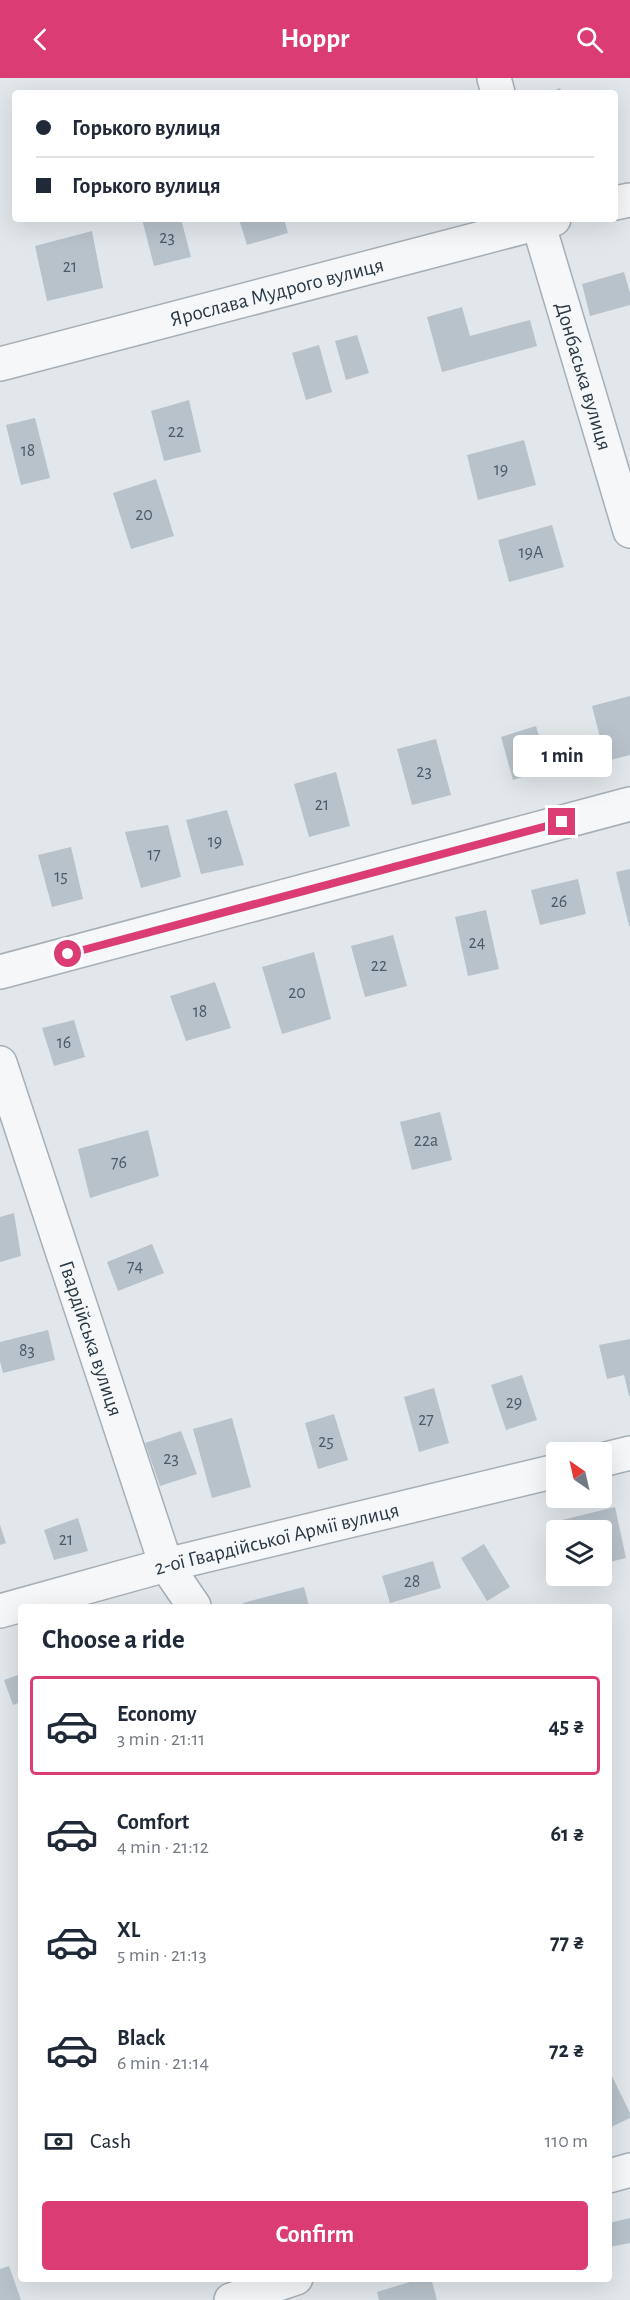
<!DOCTYPE html>
<meta charset="utf-8">
<style>
body{margin:0;font-family:"Alegreya Sans",sans-serif;background:#f2f2f3;color:#1f2937;height:100vh;display:flex;flex-direction:column;font-size:22px;white-space:nowrap}
*{box-sizing:border-box;margin:0}
p{font-size:20px;color:#747a83}
.icon{flex:none;width:33px;height:33px;fill:none;stroke:currentColor;stroke-width:2;stroke-linecap:round;stroke-linejoin:round}
.map{position:relative;flex:1;overflow:hidden}
.side{position:absolute;left:18px;top:1526px;width:594px;height:678px;display:flex;flex-direction:column;background:#fff;border-radius:6px;box-shadow:0 6px 24px #0002}
.side>*{flex:none}
.top-card{position:absolute;left:12px;top:12px;width:606px;height:132px;border-radius:6px;box-shadow:0 6px 24px #0002;display:grid;align-content:center;height:132px;padding:0 24px;background:#fff}
.needle{width:39px;rotate:326deg}
.controls{position:absolute;left:546px;top:1364px;display:grid;gap:12px}
.controls a{display:grid;place-items:center;width:66px;height:66px;border-radius:6px;background:#fff;box-shadow:0 6px 24px #0002;font-size:30px}
.end{position:absolute;width:27px;height:27px;margin:-14px;border:8px solid #db3c73;background:#fff;box-shadow:0 0 0 3px #fff}
.from{border-radius:50%}
.bubble{position:absolute;height:42px;border-radius:6px;background:#fff;box-shadow:0 6px 24px #0002;font-size:20px;font-weight:700;line-height:42px;text-align:center}
.top-card b{display:flex;align-items:center;gap:21px;height:57px;font-size:22px}
.top-card b+b{border-top:2px solid #e0e1e3}
.top-card i{width:15px;height:15px;background:#1f2937}
ul{padding:0;list-style:none}
li{display:flex;align-items:center;gap:18px;height:99px;margin:0 12px 9px;padding:0 12px;border:3px solid transparent;border-radius:6px}
li div{flex:1}
li b{display:block;font-size:22px}
li em{font-style:normal;font-weight:700}
li.on{border-color:#db3c73}
li>.icon{width:54px;height:54px;stroke-width:1.5}
h2{padding:0 24px;font-size:27px;line-height:72px}
.pay{display:flex;align-items:center;gap:15px;height:66px;padding:0 24px;font-size:22px}
.pay p{margin-inline-start:auto}
.primary-button{display:flex;gap:12px;margin-top:auto;padding:12px 24px}
.primary-button a{flex:1;height:69px;border-radius:6px;background:#db3c73;color:#fff;font-size:24px;font-weight:700;line-height:69px;text-align:center}
header{display:flex;justify-content:space-between;align-items:center;height:78px;padding:0 24px;background:#db3c73;color:#fff;font-size:27px;font-weight:700}
.map>svg:first-child{display:block}
.building{fill:#b8c2ca}
.lines{fill:none;stroke-linecap:round;stroke-linejoin:round}
.minor-casing{stroke:#a6afb6;stroke-width:36}
.tertiary-casing{stroke:#a6afb6;stroke-width:36}
.minor{stroke:#f5f7f9;stroke-width:33}
.tertiary{stroke:#f5f7f9;stroke-width:33}
.route{stroke:#db3c73;stroke-width:8}
.labels{text-anchor:middle;dominant-baseline:central;stroke-width:4.5;stroke-linejoin:round;paint-order:stroke}
.number-label{font-size:18px;fill:#4c5a66}
.street-label{font-size:21px;fill:#283845;stroke:#f2f6f8}
</style>
<header><svg class="icon" aria-label="back" viewBox="0 0 24 24"><path d="M15 5l-7 7 7 7"/></svg>Hoppr<svg class="icon" aria-label="search" viewBox="0 0 24 24"><circle cx="10" cy="10" r="6"/><path d="M15 15l6 6"/></svg></header>
<div class="map">
<svg width="630" height="2222" viewBox="0 0 630 2222">
<rect width="100%" height="100%" fill="#e2e7eb"/>
<path class="building" d="M560 10 562 15H548Z
M142 141H181L191 179 154 188Z
M239 141H284L288 155 247 167Z
M92 153 103 210 47 223 35 168Z
M624 194 630 215V227L590 238 582 206Z
M462 229 470 258 530 242 537 268 442 294 427 239Z
M357 257 369 295 346 302 335 263Z
M319 267 332 314 306 322 292 275Z
M189 322 201 374 164 383 151 333Z
M35 340 50 400 21 407 6 347Z
M524 362 536 407 478 422 467 377Z
M156 401 174 458 131 471 113 415Z
M552 447 564 489 509 504 498 462Z
M630 618V677L606 683 592 628Z
M536 648 549 691 513 702 501 659Z
M436 661 451 717 412 727 397 671Z
M336 694 350 748 309 759 294 706Z
M227 732 244 787 201 796 186 742Z
M168 747 181 799 141 810 125 754Z
M71 769 83 821 52 829 38 777Z
M630 791V848H629L616 794Z
M578 801 586 836 540 847 531 812Z
M486 832 499 891 468 898 455 839Z
M393 857 407 908 365 919 351 868Z
M314 874 331 941 282 956 262 889Z
M215 904 231 950 186 963 170 918Z
M74 942 85 979 54 988 42 950Z
M440 1034 452 1082 412 1092 400 1044Z
M148 1052 159 1098 90 1120 78 1071Z
M14 1135 21 1178 0 1184V1139Z
M152 1166 164 1195 118 1213 107 1184Z
M48 1252 55 1282 3 1295 0 1283V1264Z
M630 1261V1318H629L624 1297 607 1301 599 1267Z
M522 1297 537 1342 506 1352 491 1307Z
M434 1310 449 1365 419 1374 404 1319Z
M334 1336 348 1382 318 1391 305 1345Z
M232 1340 251 1409 212 1420 193 1351Z
M181 1353 197 1396 160 1408 145 1365Z
M615 1429 626 1480 602 1486V1452H564L562 1442Z
M78 1440 88 1473 54 1482 44 1452Z
M0 1447 6 1465 0 1467Z
M484 1466 510 1509 487 1523 461 1480Z
M433 1483 441 1510 390 1525 382 1498Z
M304 1509 309 1528H244L243 1525Z
M21 1596V1624L13 1627 4 1602Z
M609 1992 630 2035V2040L609 2050Z
M630 2140V2165L609 2169V2145Z
M9 2188 21 2222H0V2191Z
M423 2200H431L437 2222H379L377 2214Z"/>
<g class="lines">
<g class="minor-casing">
<g id="minor">
<path d="M494 0 498 15"/>
<path d="M615 125 630 122"/>
<path id="s1" d="M537 141 630 453"/>
<path id="s2" d="M0 286 554 141"/>
<path d="M0 894 630 726"/>
<path id="s3" d="M0 985 166 1487 194 1528"/>
<path d="M602 1382 630 1375"/>
<path id="s4" d="M0 1533 166 1487 556 1393"/>
</g>
</g>
<g class="tertiary-casing">
<path id="tertiary" d="M609 2098 630 2092
M231 2222 296 2200"/>
</g>
<use href="#minor" class="minor"/>
<use href="#tertiary" class="tertiary"/>
</g>
<g class="lines">
<path class="route" d="M68 876 562 744"/>
</g>
<g class="labels">
<g class="number-label">
<text x="167" y="160">23</text>
<text x="70" y="189">21</text>
<text x="176" y="354">22</text>
<text x="28" y="373">18</text>
<text x="501" y="392">19</text>
<text x="144" y="437">20</text>
<text x="531" y="475">19А</text>
<text x="424" y="694">23</text>
<text x="322" y="727">21</text>
<text x="215" y="764">19</text>
<text x="154" y="777">17</text>
<text x="61" y="799">15</text>
<text x="559" y="824">26</text>
<text x="477" y="865">24</text>
<text x="379" y="888">22</text>
<text x="297" y="915">20</text>
<text x="200" y="934">18</text>
<text x="64" y="965">16</text>
<text x="426" y="1063">22а</text>
<text x="119" y="1085">76</text>
<text x="135" y="1189">74</text>
<text x="27" y="1273">83</text>
<text x="514" y="1325">29</text>
<text x="426" y="1342">27</text>
<text x="326" y="1364">25</text>
<text x="171" y="1381">23</text>
<text x="66" y="1462">21</text>
<text x="412" y="1504">28</text>
</g>
<g class="street-label">
<text stroke="none"><textPath href="#s2" startOffset="286">Ярослава Мудрого вулиця</textPath></text>
<text stroke="none"><textPath href="#s1" startOffset="164">Донбаська вулиця</textPath></text>
<text stroke="none"><textPath href="#s3" startOffset="290">Гвардійська вулиця</textPath></text>
<text stroke="none"><textPath href="#s4" startOffset="286">2-ої Гвардійської Армії вулиця</textPath></text>
</g>
</g>
</svg>
<div class="controls">
<a><svg class="needle" viewBox="-14 -14 28 28"><path d="M0-13l5 13h-10z" fill="#e53935"/><path d="M0 13l5-13h-10z" fill="#747a83"/></svg></a>
<a><svg class="icon" aria-label="layers" viewBox="0 0 24 24"><path d="M12 4l9 5-9 5-9-5zM3 14l9 5 9-5"/></svg></a>
</div>
<i class="end from" style="left:68px;top:876px"></i>
<i class="end" style="left:562px;top:744px"></i>
<div class="bubble" style="left:513px;top:657px;width:99px">1 min</div>
<div class="top-card">
<b><i class="from"></i>Горького вулиця</b>
<b><i></i>Горького вулиця</b>
</div>
<section class="side">
<h2>Choose a ride</h2>
<ul>
<li class="on"><svg class="icon" aria-label="car" viewBox="0 0 24 24"><path d="M5 17H2v-5l4-1 3-4h7l3 4 3 1v5h-3M9 17h6M6 11h13"/><circle cx="7" cy="17" r="2"/><circle cx="17" cy="17" r="2"/></svg><div><b>Economy</b><p>3 min · 21:11</p></div><em>45 ₴</em></li>
<li><svg class="icon" aria-label="car" viewBox="0 0 24 24"><path d="M5 17H2v-5l4-1 3-4h7l3 4 3 1v5h-3M9 17h6M6 11h13"/><circle cx="7" cy="17" r="2"/><circle cx="17" cy="17" r="2"/></svg><div><b>Comfort</b><p>4 min · 21:12</p></div><em>61 ₴</em></li>
<li><svg class="icon" aria-label="car" viewBox="0 0 24 24"><path d="M5 17H2v-5l4-1 3-4h7l3 4 3 1v5h-3M9 17h6M6 11h13"/><circle cx="7" cy="17" r="2"/><circle cx="17" cy="17" r="2"/></svg><div><b>XL</b><p>5 min · 21:13</p></div><em>77 ₴</em></li>
<li><svg class="icon" aria-label="car" viewBox="0 0 24 24"><path d="M5 17H2v-5l4-1 3-4h7l3 4 3 1v5h-3M9 17h6M6 11h13"/><circle cx="7" cy="17" r="2"/><circle cx="17" cy="17" r="2"/></svg><div><b>Black</b><p>6 min · 21:14</p></div><em>72 ₴</em></li>
</ul>
<div class="pay"><svg class="icon" aria-label="cash" viewBox="0 0 24 24"><path d="M3 7h18v10H3z"/><circle cx="12" cy="12" r="2"/></svg>Cash<p>110 m</p></div>
<div class="primary-button"><a>Confirm</a></div>
</section>
</div>
